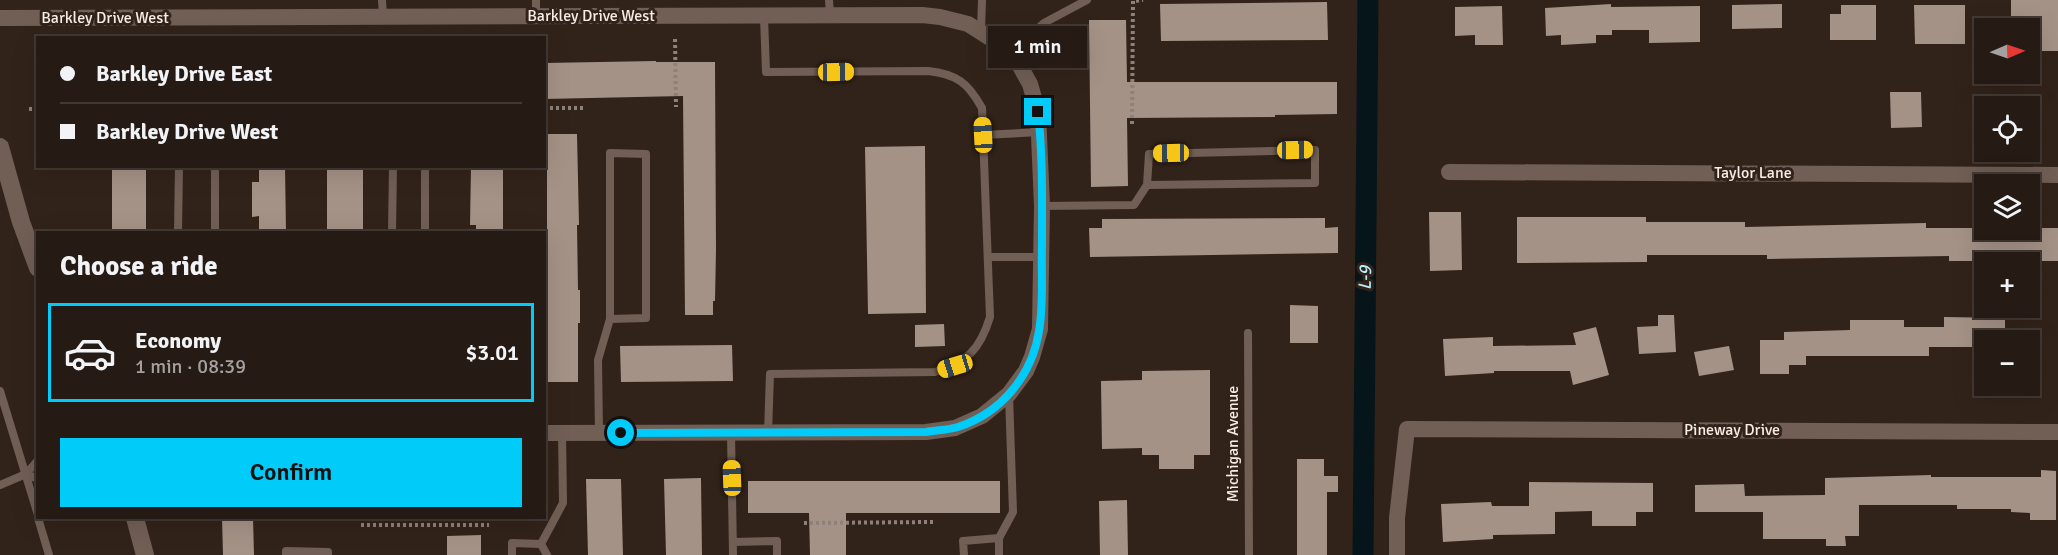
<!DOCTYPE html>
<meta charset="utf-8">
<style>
body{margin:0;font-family:Signika,sans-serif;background:#2e231d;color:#f1f3f6;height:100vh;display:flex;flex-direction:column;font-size:22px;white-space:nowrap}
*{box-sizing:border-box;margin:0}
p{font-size:20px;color:#a4a1a0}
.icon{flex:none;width:33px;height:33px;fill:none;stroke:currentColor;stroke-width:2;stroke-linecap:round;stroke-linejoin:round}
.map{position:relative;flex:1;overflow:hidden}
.panel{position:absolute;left:36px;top:231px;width:510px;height:288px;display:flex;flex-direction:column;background:#261a14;border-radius:0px;box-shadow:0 6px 24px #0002,0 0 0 2px #423834}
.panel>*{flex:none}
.top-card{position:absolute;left:36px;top:36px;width:510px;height:132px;border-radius:0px;box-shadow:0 6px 24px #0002,0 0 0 2px #423834;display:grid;align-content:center;height:132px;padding:0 24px;background:#261a14}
.needle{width:39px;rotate:88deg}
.fabs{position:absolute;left:1974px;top:18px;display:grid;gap:12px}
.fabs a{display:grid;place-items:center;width:66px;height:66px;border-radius:0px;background:#261a14;box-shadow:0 6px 24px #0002,0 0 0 2px #423834;font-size:30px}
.end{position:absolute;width:27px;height:27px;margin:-14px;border:8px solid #00cbf9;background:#111;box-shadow:0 0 0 3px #111}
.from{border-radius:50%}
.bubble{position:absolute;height:42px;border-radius:0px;background:#261a14;box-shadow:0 6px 24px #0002,0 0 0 2px #423834;font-size:20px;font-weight:600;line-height:42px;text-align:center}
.car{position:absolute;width:18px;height:36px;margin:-18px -9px;border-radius:8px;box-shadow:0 0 4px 2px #0007;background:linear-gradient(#f5c518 24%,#345 0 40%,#f5c518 0 76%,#345 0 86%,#f5c518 0)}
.top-card b{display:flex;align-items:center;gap:21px;height:57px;font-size:22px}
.top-card b+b{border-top:2px solid #423834}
.top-card i{width:15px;height:15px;background:#f1f3f6}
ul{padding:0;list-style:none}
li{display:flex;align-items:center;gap:18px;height:99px;margin:0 12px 9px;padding:0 12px;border:3px solid #423834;border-radius:0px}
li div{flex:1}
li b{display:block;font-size:22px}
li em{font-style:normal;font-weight:600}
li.active{border-color:#00cbf9}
li>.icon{width:54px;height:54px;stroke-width:1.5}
h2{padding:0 24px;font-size:27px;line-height:72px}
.action{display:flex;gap:12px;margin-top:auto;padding:12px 24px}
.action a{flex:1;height:69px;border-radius:0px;background:#00cbf9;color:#111;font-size:24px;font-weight:600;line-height:69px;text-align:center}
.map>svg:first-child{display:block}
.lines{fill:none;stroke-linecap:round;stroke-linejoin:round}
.canal{stroke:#061519;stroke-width:21}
.building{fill:#a59287}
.path{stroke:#8e8179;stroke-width:4;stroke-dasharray:3 3;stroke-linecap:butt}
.service{stroke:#715f55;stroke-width:8}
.minor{stroke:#715f55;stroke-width:16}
.tertiary{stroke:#715f55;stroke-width:18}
.route{stroke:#00cbf9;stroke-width:8}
.labels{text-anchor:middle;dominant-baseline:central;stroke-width:6;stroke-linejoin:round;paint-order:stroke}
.street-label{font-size:16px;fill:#f7ece6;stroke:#32231a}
.water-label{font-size:18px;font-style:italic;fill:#b8ecfc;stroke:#32231a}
</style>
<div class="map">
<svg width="2058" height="555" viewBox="0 0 2058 555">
<rect width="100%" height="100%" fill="#32231a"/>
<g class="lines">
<path class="canal" d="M1363 555 1368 0"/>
</g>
<path class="building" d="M2011 0H2058V51H2035V40H2030V28H2011Z
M1327 2 1328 40 1161 41 1160 4Z
M1611 4V7L1700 6V42L1649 43V30H1612V35H1596V43L1561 45V35L1546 36 1545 8Z
M1782 4V28L1732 29V5Z
M1841 5H1876V40H1830V14H1841Z
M1914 5H1965V44H1915Z
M1502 6 1503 45H1475V35L1455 36V7Z
M1089 20H1126L1127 82H1337V114L1275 115V117L1127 118 1128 186 1091 187Z
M656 61V62H715L716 250 715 301H713V315H685L683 96 544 99V63Z
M1890 92H1921L1922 127 1891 128Z
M547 134H577L579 225H577L578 290H580V323H578V382H547Z
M925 146 926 313 868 314 865 147Z
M112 166H146V232H112Z
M259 166H285L286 232H259V216L252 217V182H259Z
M327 166H363V232H327Z
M471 166H503V232H476V225H470Z
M1429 212H1461L1462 270 1430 271Z
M1517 217H1646V222H1745V227L1926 223V228H2058V261H1949V256L1767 259V255H1647V262L1517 263Z
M1325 218V228L1338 227V253L1090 257 1089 228H1102V219Z
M1290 305 1318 306V343H1290Z
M1658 315H1674L1676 352 1639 354 1637 327 1658 326Z
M1944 317 2005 318V340H1984V347H1929V356H1806V365H1789V374H1760V340H1784V332L1850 330V320H1904V327H1944Z
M944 324 945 346 915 347V325Z
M1596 327 1609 375 1573 385 1570 371H1494V373L1445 376 1443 339 1493 337V346L1576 345 1573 333Z
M732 345 733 381 621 382 620 346Z
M1729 346 1734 370 1699 376 1694 352Z
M1210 370V455H1194V469H1159V455H1142V448L1102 449 1101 381 1142 380V371Z
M1297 459H1324V476H1338V492H1327V555H1297Z
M2041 470 2056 471V520H2030V513L2011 512V509H1957V505H1859V536H1845L1846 546H1826V539H1763V512H1695V485L1744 484 1745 496 1825 495V478L1931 475V477H2041Z
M701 478 702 555H666L664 479Z
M586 479H621L623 555H588Z
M748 481H1000V513H846V555H810L809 513H748Z
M1529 482 1653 483V512H1636V526H1592V511L1555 512V534L1493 535V539L1443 542 1441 504 1491 502 1492 506H1529Z
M1127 500 1128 555H1100L1099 501Z
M222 518H253L254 555H223Z
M481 535V555H447V536Z"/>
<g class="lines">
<path class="path" d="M675 39 676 107
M544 108H586
M29 109H38
M1132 124 1133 1 1143 0
M804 523 934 522
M361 525H489"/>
<path class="service" d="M382 0 383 17
M536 0V16
M829 0 830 15
M764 16 766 72 928 71C957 74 968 83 982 108L990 317C980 350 967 362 935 372L770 374 768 433
M981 31 982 0
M1012 52 1044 23 1087 0
M983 135 1040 132
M215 166V232
M1042 206 1134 205 1147 185 1149 154 1315 150V183L1147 185
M178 232 179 166
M392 232 393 166
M425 232V166
M988 257H1041
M1248 333 1249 555
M0 391 38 515
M599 433 598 360 610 319V153L646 154V318L610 319
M731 433 733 555
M26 474 38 479
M0 485 26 474 38 460
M38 518 49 555
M733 542 777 541V555
M541 544 563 503 562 433
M541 544 547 555
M286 555V551L328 552V555
M512 555V543L541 544
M964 555 963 541 999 538
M999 555V538L1013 512 1009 395"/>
<path class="minor" d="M0 18 922 15 940 17 968 24 1012 52 1030 84 1038 112 1042 206 1040 329 1032 357 1026 371 1009 394 982 416 955 428 926 432 544 433
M1449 172 2058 175
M1397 555V518L1407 429 2058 432"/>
<path class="tertiary" d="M0 147 21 222 38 268
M135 518 145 555"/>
</g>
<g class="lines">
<path class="route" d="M621 433 926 432C937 430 948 430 958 427 1001 413 1032 376 1039 331 1044 303 1041 273 1042 245 1042 201 1043 156 1038 112"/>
</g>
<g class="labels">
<g class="street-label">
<text x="591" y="16">Barkley Drive West</text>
<text x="105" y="18">Barkley Drive West</text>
<text x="1753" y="173">Taylor Lane</text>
<text x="1732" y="430">Pineway Drive</text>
<text transform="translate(1233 444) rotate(-90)">Michigan Avenue</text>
</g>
<g class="water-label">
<text transform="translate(1365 278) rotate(-89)">L-9</text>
</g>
</g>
</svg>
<div class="fabs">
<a><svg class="needle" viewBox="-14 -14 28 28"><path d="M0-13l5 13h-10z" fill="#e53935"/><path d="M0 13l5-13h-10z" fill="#a4a1a0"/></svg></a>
<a><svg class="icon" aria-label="locate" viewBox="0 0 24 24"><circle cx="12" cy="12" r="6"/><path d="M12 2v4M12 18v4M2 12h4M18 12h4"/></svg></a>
<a><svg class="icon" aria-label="layers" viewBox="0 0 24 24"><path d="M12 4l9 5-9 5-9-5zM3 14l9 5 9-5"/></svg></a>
<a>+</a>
<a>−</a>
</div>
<i class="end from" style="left:621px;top:433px"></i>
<i class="end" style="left:1038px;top:112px"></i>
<div class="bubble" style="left:988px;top:26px;width:99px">1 min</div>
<i class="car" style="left:836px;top:72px;rotate:89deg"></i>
<i class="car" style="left:983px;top:135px;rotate:357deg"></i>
<i class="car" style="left:1295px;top:150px;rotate:89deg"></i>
<i class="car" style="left:1171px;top:153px;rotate:269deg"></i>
<i class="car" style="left:955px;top:366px;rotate:253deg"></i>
<i class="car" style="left:732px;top:478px;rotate:358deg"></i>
<div class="top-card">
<b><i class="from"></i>Barkley Drive East</b>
<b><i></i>Barkley Drive West</b>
</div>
<section class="panel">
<h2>Choose a ride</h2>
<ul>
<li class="active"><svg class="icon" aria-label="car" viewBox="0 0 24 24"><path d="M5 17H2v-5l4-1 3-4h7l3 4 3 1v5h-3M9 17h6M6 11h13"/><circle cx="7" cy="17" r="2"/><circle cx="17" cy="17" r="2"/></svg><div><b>Economy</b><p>1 min · 08:39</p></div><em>$3.01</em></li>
</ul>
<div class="action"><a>Confirm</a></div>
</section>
</div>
